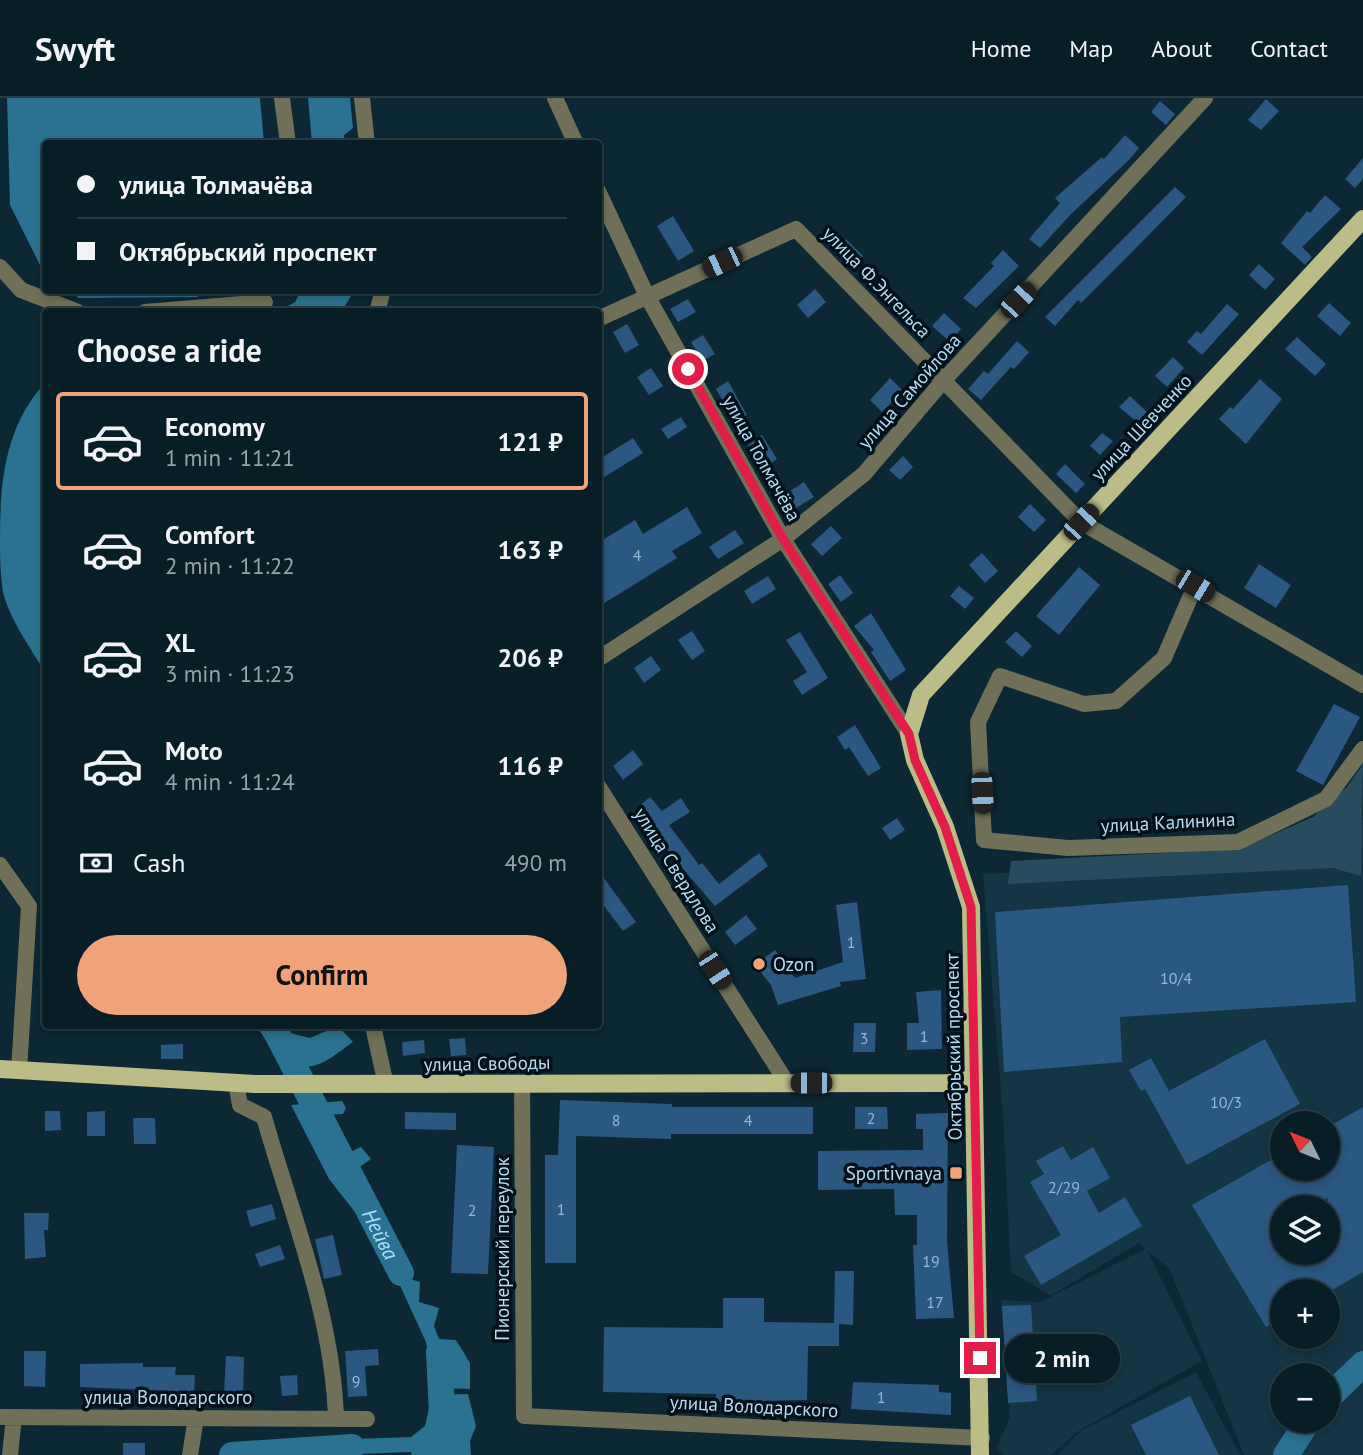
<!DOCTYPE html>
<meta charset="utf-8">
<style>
body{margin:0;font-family:"PT Sans",sans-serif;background:#11272f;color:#f1f3f6;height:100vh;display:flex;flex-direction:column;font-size:26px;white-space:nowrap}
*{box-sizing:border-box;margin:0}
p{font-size:23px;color:#98a2a7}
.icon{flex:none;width:38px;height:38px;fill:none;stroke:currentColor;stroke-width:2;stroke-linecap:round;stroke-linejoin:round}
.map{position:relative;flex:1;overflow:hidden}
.drawer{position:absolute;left:42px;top:210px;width:560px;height:721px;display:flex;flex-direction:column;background:#081e27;border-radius:7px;box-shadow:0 4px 10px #0003,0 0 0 2px #293c44}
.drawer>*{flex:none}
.guide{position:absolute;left:42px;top:42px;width:560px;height:154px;border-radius:7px;box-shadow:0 4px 10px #0003,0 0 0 2px #293c44;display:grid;align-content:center;height:154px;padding:0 35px;background:#081e27}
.needle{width:46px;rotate:313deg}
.tools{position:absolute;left:1270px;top:1013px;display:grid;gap:14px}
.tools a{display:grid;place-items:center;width:70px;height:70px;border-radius:50%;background:#081e27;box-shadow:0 4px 10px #0003,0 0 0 2px #293c44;font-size:35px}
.end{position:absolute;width:32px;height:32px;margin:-16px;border:9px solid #e11d48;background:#fff;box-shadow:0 0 0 4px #fff}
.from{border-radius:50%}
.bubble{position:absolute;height:49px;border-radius:24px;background:#081e27;box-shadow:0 4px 10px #0003,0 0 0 2px #293c44;font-size:23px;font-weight:700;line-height:49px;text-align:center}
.car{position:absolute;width:21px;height:42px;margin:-21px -10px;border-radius:9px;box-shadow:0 0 5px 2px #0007;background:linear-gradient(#222 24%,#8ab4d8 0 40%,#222 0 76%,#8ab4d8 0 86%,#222 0)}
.guide b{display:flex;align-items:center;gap:24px;height:66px;font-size:26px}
.guide b+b{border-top:2px solid #293c44}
.guide i{width:18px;height:18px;background:#f1f3f6}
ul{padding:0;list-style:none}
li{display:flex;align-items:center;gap:21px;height:98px;margin:0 14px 10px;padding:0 21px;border:4px solid transparent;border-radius:7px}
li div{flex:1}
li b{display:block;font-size:26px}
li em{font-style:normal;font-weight:700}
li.selected{border-color:#f0a279}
li>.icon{width:63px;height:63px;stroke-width:1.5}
h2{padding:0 35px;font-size:32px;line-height:84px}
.pay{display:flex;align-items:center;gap:18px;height:77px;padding:0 35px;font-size:26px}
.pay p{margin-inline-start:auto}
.button{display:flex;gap:14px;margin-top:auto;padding:14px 35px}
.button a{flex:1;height:80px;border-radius:42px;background:#f0a279;color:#111;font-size:28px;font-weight:700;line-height:80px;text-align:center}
header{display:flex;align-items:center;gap:42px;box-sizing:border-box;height:98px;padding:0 35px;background:#081e27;border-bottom:2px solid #293c44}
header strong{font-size:33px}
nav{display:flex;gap:38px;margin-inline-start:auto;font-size:24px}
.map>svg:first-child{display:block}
.built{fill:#143543;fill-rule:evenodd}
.green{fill:#264c5d}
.water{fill:#2a7290}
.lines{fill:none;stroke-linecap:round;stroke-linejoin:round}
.river{stroke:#2a7290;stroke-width:26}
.building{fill:#2b5881;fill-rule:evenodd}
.minor{stroke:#6f7057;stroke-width:16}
.major{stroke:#bcbc87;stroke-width:18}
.route{stroke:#e11d48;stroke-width:9}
.poi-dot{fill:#f0a279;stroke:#001018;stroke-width:2.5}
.labels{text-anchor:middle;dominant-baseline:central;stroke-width:7;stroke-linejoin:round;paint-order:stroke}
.number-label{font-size:16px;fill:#91bbd4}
.street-label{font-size:19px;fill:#b3dcf0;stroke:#001018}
.poi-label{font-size:19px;fill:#b3dcf0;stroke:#001018;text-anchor:start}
.water-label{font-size:21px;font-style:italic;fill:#a8e0fb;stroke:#001018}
</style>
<header>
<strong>Swyft</strong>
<nav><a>Home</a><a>Map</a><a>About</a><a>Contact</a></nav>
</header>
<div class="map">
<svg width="1363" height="1357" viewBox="0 0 1363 1357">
<rect width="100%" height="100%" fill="#0b2834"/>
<path class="built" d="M1363 721V1357H1244L1170 1172 1147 1152 1202 1263 1080 1332 1051 1357H1004L997 1350 1010 1318 1001 1202 1041 1204 1052 1198 1011 1174 1003 1018 983 776 1334 758ZM1283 1026H1328V1071H1283ZM1283 1110H1328V1155H1283ZM1139 1145 1145 1151 1052 1198V1197ZM1283 1194H1328V1239H1283ZM1283 1278H1328V1323H1283Z
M1196 1274 1240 1357H1057L1081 1333Z"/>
<path class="green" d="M1363 666 1361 778 1333 770 1008 786 1011 763 1240 751 1313 719 1347 689Z"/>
<path class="water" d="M7 0H260L264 45 46 46 45 177 10 107Z
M308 0H350L353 30 344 37 345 45H312Z
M68 193H211L197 199 79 200Z
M301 193V192L354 193 342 213H279L295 204Z
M45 285 46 358 40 419 46 468 45 574C30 549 10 522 3 494 0 476 0 458 0 440 0 384 5 328 45 285Z
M257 928H287L290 935 310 940 338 928 353 944C325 964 317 974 281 967Z
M342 1003 346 1010 343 1016 324 1017 344 1057 361 1049 371 1061 351 1075 363 1097 369 1098 372 1123H362L329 1081 291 1007Z
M397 1145 406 1161 402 1173 410 1181 420 1184 419 1204 439 1210 434 1228 439 1241 456 1242 470 1265V1291L441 1290 425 1242 381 1146Z
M468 1296 476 1328 470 1343 471 1357H412L411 1354 331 1357 318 1350 327 1342 411 1339 425 1328 432 1297Z"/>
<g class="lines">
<g class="river">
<path id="s1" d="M273 928 401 1175"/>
<path d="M439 1254 444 1357"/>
<path d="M1328 1300 1363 1266"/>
<path d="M232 1357 352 1349"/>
<path d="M1286 1357 1308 1323"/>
</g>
</g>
<path class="building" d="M1266 1 1279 13 1261 32 1248 22Z
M1160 3 1175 16 1166 27 1151 14Z
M1125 37 1139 50 1129 62 1071 116 1040 150 1029 141 1060 105 1055 100 1102 59 1104 61Z
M1363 60V81L1355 90 1345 81Z
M1175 89 1186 99 1131 155 1081 205 1078 202 1055 228 1045 219Z
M1325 97 1341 111 1302 149 1312 159 1305 167 1281 145 1307 113 1310 115Z
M673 118 694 153 678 163 657 128Z
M846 141 863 158 853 169 836 151Z
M1003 152 1019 168 976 210 963 200 994 168 991 165Z
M1259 166 1275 181 1265 192 1249 177Z
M815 191 826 204 808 220 797 207Z
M688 201 696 214 678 224 670 211Z
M1329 205 1351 225 1340 238 1317 218Z
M1227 206 1239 216 1202 257 1187 244 1197 233 1201 236Z
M944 215 961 231 950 244 932 228Z
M627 226 639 247 625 255 613 234Z
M703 237 715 256 702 263 691 244Z
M1297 239 1326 266 1315 278 1285 251Z
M1017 243 1029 254 1014 271 1011 269 981 302 968 291 984 273 988 276Z
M1173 259 1184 270 1167 289 1155 278Z
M651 270 663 288 649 297 637 279Z
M890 280 903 293 882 314 870 302Z
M1260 281 1282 301 1246 346 1219 321 1230 309 1233 311Z
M728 283 747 317 735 324 716 291Z
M1130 298 1147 314 1138 325 1119 309Z
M681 319 687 329 668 341 661 331Z
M1102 335 1113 343 1100 357 1090 348Z
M762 337 777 361 763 371 748 347Z
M633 340 643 355 598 383V362Z
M903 358 913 369 900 382 889 372Z
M1065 366 1085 386 1076 395 1056 376Z
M804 384 814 399 791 413 781 399Z
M1030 406 1046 422 1034 434 1018 419Z
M687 409 702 435 672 453 677 460 598 509V445L635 422 643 436Z
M831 428 842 440 822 458 811 446Z
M735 432 744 445 718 461 709 449Z
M982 455 998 473 985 485 969 467Z
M1259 466 1291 487 1276 510 1244 490Z
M1079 469 1100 487 1059 537 1036 518Z
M840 477 853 495 841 504 828 486Z
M768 478 776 491 752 506 744 493Z
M959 488 974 500 965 511 950 498Z
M871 515 906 572 890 583 871 554 874 552 854 528Z
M692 533 705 553 692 562 678 542Z
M1016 533 1032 548 1022 559 1005 544Z
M800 534 828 580 802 597 793 583 807 574 786 542Z
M651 558 661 572 644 585 634 570Z
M1334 606 1360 619 1323 687 1296 673Z
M855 627 881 670 868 678 849 649 845 652 837 639Z
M633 652 643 666 623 682 613 668Z
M650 699 662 713 681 700 690 714 669 727 699 767 702 765 719 786 759 755 768 768 715 808 672 758 660 743 664 740 639 708Z
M897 720 905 732 890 742 882 730Z
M598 772 636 824 623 833 598 800Z
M1348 787 1356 904 1120 919 1122 964 1004 974 995 814Z
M857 804 866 881 840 884 841 888 778 907 771 887 755 867 775 852 795 880 843 864 836 807Z
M746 817 757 831 735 847 725 834Z
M941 892 942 951 907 952V925H919L916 894Z
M854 925H876L875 954H853Z
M465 940 466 957 451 958 449 941Z
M1265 941 1300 1006 1187 1067 1145 991 1141 993 1129 972 1151 960 1169 993Z
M424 942 425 955 403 958 402 944Z
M183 946V961H161V947Z
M560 1002 672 1006V1009H813V1036H671V1041L576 1038V1165H545V1057H558Z
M855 1009H887L888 1031H855Z
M1363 1009V1174L1329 1194H1283V1220L1266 1229 1192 1107 1283 1055V1071H1328V1029ZM1328 1100V1155H1283V1110H1312Z
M45 1013H60L61 1032 45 1033Z
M105 1013V1038H87V1014Z
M405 1014 456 1015V1032L405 1031Z
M948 1015 947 1143 954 1220 916 1221 913 1147H917V1117H895L894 1091 818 1092V1053L923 1052V1031H916V1016Z
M133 1020H155L156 1046H134Z
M457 1047 494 1049 488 1176 451 1175Z
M1063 1048 1071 1062 1093 1049 1110 1080 1087 1093 1099 1115 1125 1099 1142 1128 1041 1187 1024 1158 1061 1137 1030 1084 1044 1076 1036 1063Z
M272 1106 276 1121 251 1129 246 1113Z
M24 1115H49L48 1132H44L46 1159 25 1161Z
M333 1137 342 1177 324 1181 315 1141Z
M280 1147 285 1161 260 1169 255 1156Z
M835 1173H854L853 1227 839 1226V1248H808L807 1302 716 1304V1296L603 1294 604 1229 723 1230V1200H764V1224L834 1225Z
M1031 1207 1037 1303 1008 1305 1002 1208Z
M378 1251 379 1267 365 1268 367 1298 348 1299 345 1253Z
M24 1253H46L45 1289 24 1288Z
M226 1258 244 1259 243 1297 224 1296Z
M143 1265V1269H176L175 1277H195L194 1294 80 1289V1266Z
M297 1277 298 1297 282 1298 280 1278Z
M853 1284 939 1287V1294L951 1295V1317L851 1311Z
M1190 1298 1219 1357H1146L1131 1327Z
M123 1345H145V1357H123Z"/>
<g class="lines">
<path class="minor" d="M282 0 288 46
M362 0 367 46
M555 0 576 46
M598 93 647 198 783 441 909 636
M0 169 21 192 78 214
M145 214 265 204
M377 214 383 192
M598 221 796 131 1081 424 1363 587
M1195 488 1164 560 1116 603 1084 606 1000 578 978 624 984 742 1068 750 1238 744 1326 701 1363 651
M598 561 783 441 864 376 943 283 1205 0
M598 688 787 985
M0 767 29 808 19 973
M373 928 386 987
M236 985 240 1007 264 1019C292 1118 333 1217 336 1321
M522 985 524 1318 982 1340
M0 1319 367 1321
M10 1357 14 1319
M190 1357 196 1320"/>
<path class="major" d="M0 971 255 986 950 985 974 981
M980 1357 971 809 945 729 915 662 909 636 921 597 1363 121"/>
</g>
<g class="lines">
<path class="route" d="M688 271 783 441 909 636 915 662 945 729 971 809 980 1260"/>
</g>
<g class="poi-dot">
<circle cx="759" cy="866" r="7"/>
<rect x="949" y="1068" width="14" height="14" rx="3.5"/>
</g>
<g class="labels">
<g class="number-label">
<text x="637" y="457">4</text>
<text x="851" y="844">1</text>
<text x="1176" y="880">10/4</text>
<text x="924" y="938">1</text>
<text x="864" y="940">3</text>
<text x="1226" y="1004">10/3</text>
<text x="871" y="1020">2</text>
<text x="616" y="1022">8</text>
<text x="748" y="1022">4</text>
<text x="1064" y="1089">2/29</text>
<text x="561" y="1111">1</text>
<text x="472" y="1112">2</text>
<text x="931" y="1163">19</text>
<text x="935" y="1204">17</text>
<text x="356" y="1283">9</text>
<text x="881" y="1299">1</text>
</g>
<g class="street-label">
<text transform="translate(877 184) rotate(46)">улица Ф.Энгельса</text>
<text transform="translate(909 293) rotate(-49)">улица Самойлова</text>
<text transform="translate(1141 329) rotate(-47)">улица Шевченко</text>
<text transform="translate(762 360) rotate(61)">улица Толмачёва</text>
<text transform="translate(1168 724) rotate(-3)">улица Калинина</text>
<text transform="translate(677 772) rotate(58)">улица Свердлова</text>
<text transform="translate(953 949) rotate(-91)">Октябрьский проспект</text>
<text transform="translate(487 965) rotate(-1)">улица Свободы</text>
<text transform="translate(502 1151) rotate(-90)">Пионерский переулок</text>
<text x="168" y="1299">улица Володарского</text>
<text transform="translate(754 1308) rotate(3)">улица Володарского</text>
</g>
<g class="poi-label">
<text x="773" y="866">Ozon</text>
<text x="942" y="1075" text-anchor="end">Sportivnaya</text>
</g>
<g class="water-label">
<text stroke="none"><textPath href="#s1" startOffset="234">Нейва</textPath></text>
</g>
</g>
</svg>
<div class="tools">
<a><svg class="needle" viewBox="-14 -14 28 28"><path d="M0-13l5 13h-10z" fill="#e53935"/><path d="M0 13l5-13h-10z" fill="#98a2a7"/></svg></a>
<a><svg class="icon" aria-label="layers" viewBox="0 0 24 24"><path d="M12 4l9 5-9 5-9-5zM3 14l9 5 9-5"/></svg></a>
<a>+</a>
<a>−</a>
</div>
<i class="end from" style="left:688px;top:271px"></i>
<i class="end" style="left:980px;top:1260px"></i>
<div class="bubble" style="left:1004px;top:1236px;width:116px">2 min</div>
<i class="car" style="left:722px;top:164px;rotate:245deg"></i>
<i class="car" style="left:1018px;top:202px;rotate:43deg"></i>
<i class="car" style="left:1081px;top:424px;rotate:43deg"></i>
<i class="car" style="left:1195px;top:488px;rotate:121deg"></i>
<i class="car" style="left:982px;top:695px;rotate:177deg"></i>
<i class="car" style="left:715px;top:872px;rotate:147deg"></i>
<i class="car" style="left:811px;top:985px;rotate:270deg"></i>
<div class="guide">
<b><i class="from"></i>улица Толмачёва</b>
<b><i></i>Октябрьский проспект</b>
</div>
<section class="drawer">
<h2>Choose a ride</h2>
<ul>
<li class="selected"><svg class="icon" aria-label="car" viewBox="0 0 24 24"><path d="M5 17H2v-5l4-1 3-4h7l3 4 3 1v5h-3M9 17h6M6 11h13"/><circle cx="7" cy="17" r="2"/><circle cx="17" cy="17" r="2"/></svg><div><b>Economy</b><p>1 min · 11:21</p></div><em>121 ₽</em></li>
<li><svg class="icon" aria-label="car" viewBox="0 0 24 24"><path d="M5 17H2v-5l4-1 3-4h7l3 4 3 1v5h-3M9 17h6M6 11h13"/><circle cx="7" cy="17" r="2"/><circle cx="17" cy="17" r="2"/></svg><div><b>Comfort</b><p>2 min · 11:22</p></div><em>163 ₽</em></li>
<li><svg class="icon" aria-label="car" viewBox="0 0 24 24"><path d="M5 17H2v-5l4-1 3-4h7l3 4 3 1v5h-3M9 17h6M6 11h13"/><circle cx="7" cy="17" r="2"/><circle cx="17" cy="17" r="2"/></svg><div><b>XL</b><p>3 min · 11:23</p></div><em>206 ₽</em></li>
<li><svg class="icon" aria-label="car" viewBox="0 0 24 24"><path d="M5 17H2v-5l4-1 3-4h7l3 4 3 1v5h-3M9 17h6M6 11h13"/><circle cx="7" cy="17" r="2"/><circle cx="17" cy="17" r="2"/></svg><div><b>Moto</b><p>4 min · 11:24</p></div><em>116 ₽</em></li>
</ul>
<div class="pay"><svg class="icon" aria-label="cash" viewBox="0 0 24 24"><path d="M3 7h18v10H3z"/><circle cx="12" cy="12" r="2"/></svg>Cash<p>490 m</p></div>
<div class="button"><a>Confirm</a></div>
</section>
</div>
